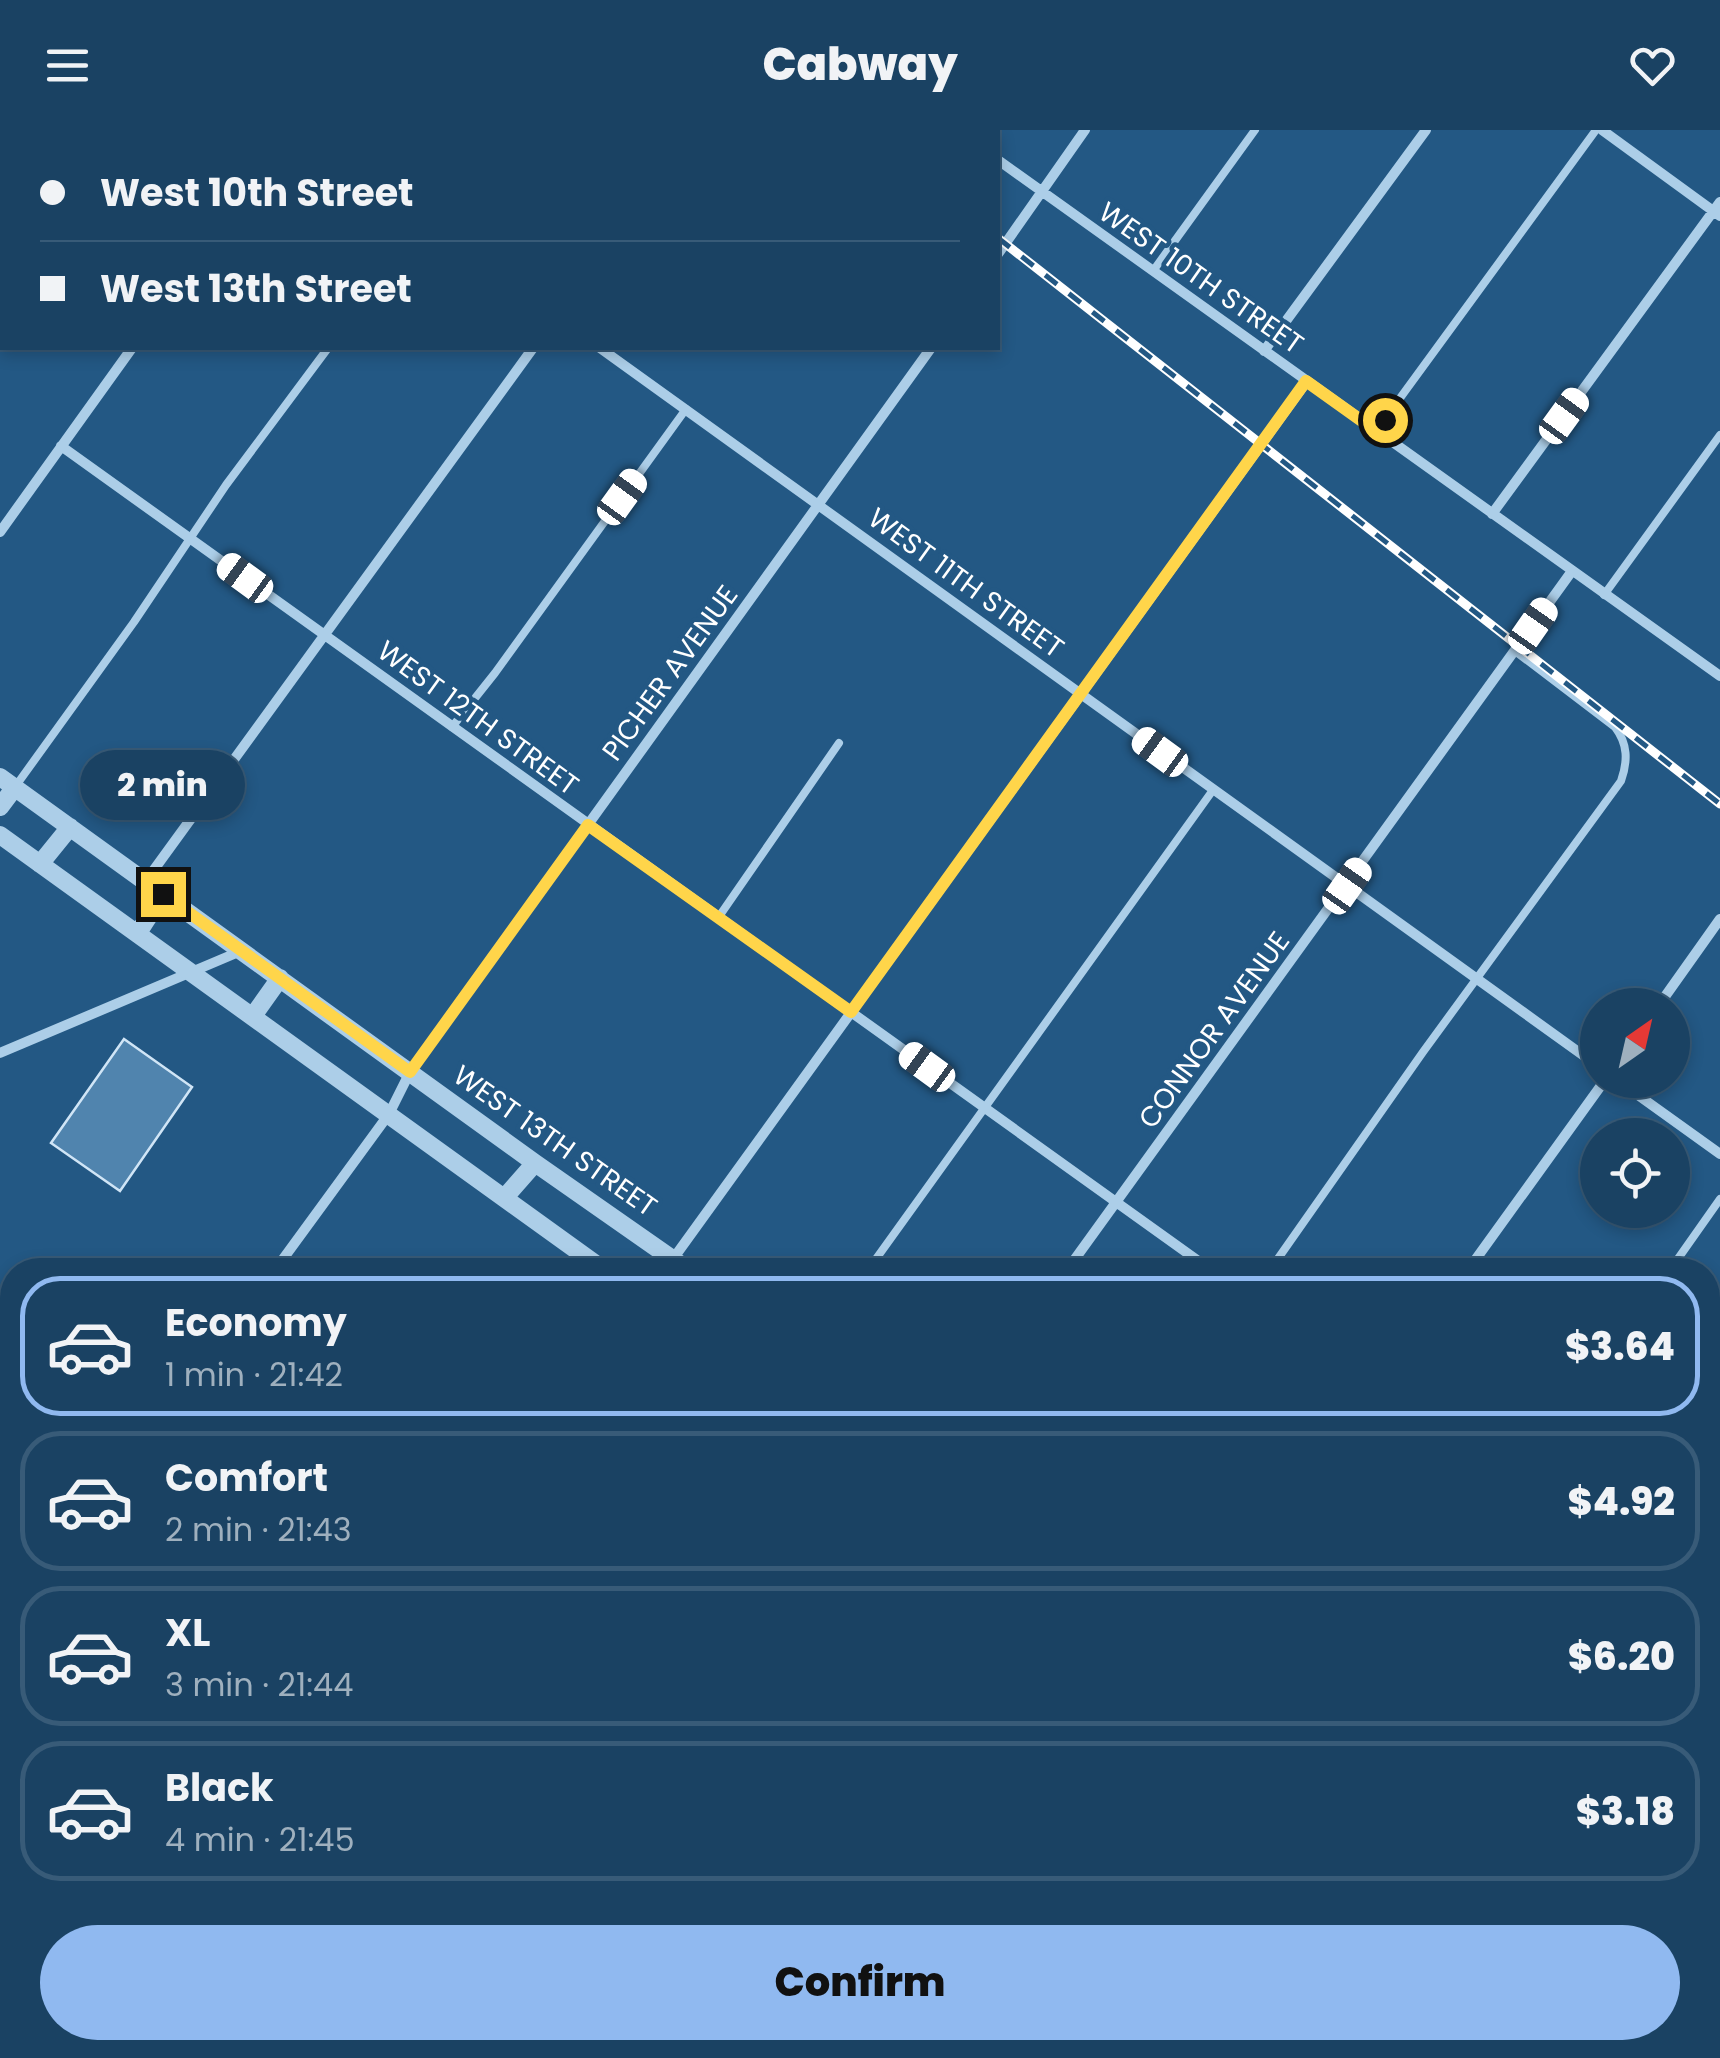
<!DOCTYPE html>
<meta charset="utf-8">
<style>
body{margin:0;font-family:Poppins,sans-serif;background:#234969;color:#f1f3f6;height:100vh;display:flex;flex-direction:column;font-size:38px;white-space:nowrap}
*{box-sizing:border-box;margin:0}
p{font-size:32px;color:#9fb0be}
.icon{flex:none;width:55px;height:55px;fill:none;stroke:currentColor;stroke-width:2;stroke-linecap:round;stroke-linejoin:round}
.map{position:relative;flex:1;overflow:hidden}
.side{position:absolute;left:0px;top:1128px;width:1720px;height:802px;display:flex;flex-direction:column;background:#1a4263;border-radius:40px 40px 0 0;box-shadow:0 5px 15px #0003,0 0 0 2px #385b78}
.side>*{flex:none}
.banner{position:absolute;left:0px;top:0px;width:1000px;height:220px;box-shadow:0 5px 15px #0003,0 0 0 2px #385b78;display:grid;align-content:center;height:220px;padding:0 40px;background:#1a4263}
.needle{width:65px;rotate:34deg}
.fabs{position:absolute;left:1580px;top:858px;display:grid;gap:20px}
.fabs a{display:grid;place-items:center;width:110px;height:110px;border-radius:50%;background:#1a4263;box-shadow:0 5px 15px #0003,0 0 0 2px #385b78;font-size:50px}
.end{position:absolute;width:45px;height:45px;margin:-22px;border:12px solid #ffd54a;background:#111;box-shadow:0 0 0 5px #111}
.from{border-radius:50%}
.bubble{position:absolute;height:70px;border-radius:35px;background:#1a4263;box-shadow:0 5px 15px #0003,0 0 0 2px #385b78;font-size:32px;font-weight:800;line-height:70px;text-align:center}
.car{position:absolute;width:30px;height:60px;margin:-30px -15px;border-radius:12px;box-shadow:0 0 8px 2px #0007;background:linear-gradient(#fff 24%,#345 0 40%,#fff 0 76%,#345 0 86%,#fff 0)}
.banner b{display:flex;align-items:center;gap:35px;height:95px;font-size:38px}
.banner b+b{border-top:2px solid #385b78}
.banner i{width:25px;height:25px;background:#f1f3f6}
ul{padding:18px 0 0;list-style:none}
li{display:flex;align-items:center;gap:30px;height:140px;margin:0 20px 15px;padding:0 20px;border:5px solid #385b78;border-radius:40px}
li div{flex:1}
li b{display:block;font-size:38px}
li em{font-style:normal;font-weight:800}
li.selected{border-color:#90b9f0}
li>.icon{width:90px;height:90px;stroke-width:1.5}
.button{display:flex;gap:20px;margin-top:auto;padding:20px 40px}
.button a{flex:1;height:115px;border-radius:60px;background:#90b9f0;color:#111;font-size:40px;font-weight:800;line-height:115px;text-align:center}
header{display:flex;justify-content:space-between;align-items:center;height:130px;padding:0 40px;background:#1a4263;font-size:45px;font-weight:800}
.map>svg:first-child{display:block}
.green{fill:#3772a1}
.building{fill:#5084ae;stroke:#d0e5f6;stroke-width:2.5}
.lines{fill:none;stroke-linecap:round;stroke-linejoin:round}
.service{stroke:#accee8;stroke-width:8}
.minor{stroke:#accee8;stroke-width:10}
.tertiary{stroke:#accee8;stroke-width:18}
.rail-casing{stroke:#fff;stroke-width:9}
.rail{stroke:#235884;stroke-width:5;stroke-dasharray:15;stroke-linecap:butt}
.route{stroke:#ffd54a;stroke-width:12}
.labels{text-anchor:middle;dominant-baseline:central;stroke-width:9;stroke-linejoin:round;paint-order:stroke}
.street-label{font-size:28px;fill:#fff;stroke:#235884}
</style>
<header><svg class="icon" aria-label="menu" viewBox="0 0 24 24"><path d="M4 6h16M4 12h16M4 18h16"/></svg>Cabway<svg class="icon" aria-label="heart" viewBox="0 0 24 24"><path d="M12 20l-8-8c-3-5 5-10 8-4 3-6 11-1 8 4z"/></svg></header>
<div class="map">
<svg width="1720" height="1928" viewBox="0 0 1720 1928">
<rect width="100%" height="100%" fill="#235884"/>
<path class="green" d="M802 1918H1087L1079 1928H817Z"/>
<path class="building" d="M124 909 192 957 120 1061 51 1013Z"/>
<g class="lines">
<path class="service" d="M1153 141 1255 0
M1376 301 1596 0
M1604 465 1720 305
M452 597 495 543 686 279
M15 657 134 492 226 355 328 218
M718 788 839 613
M868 1140 1213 660
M1270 1140 1423 922 1621 651C1628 631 1628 614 1615 597L1515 521
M1670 1140 1720 1069
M0 1757 12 1740
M227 1928 235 1918
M571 1928 579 1918
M923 1928 931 1918
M1270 1928 1277 1918
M1620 1928 1627 1918"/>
<path class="minor" d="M298 0 301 2
M957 0 960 2
M1602 0 1720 86
M286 2 287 0
M689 2 691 0
M998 30 1720 546
M998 124 1085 0
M600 218 1598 936
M1264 221 1426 0
M61 316 1211 1140
M1492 384 1720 72
M0 402 132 218
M145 752 533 218
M1659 875 1720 789
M0 923 241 821
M1617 950 1720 1024
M275 1140 389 984 410 942 931 218
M642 1140 673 1129 1307 251
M1067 1140 1572 441
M1468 1140 1605 950
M0 1352 12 1361
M1708 1367 1720 1349
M1708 1498 1720 1508
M0 1523 12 1506
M0 1721 12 1730
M270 1918 284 1928
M780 1918 794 1928
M1286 1918 1300 1928
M52 1928 60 1918
M399 1928 407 1918
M747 1928 755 1918
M1098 1928 1106 1918
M1444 1928 1452 1918
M1704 1928 1720 1905"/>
<path class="tertiary" d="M0 647 535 1033 688 1140
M0 677 15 657
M0 705 604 1140
M40 734 70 697
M138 803 163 764
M253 886 280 848
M506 1066 535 1033
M1708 1876 1720 1885
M1677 1918 1691 1928"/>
<g class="rail-casing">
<path id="rail" d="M862 0 865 2
M998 108 1720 674"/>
</g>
<use href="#rail" class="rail"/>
</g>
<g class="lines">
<path class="route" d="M163 764 410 942 588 695 851 882 1306 251 1376 301 1385 290"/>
</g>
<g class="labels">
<g class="street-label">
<text transform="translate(1201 148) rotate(35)">WEST 10TH STREET</text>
<text transform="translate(966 453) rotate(36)">WEST 11TH STREET</text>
<text transform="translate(670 543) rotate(-54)">PICHER AVENUE</text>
<text transform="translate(478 588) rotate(36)">WEST 12TH STREET</text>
<text transform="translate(1214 900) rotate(-54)">CONNOR AVENUE</text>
<text transform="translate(555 1011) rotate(35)">WEST 13TH STREET</text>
</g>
</g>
</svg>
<div class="fabs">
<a><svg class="needle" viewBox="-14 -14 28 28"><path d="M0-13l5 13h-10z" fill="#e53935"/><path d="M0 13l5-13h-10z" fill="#9fb0be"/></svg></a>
<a><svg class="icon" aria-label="locate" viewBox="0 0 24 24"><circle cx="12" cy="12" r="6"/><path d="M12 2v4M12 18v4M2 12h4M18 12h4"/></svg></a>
</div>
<i class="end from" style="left:1385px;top:290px"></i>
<i class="end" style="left:163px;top:764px"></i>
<div class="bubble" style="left:80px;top:620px;width:165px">2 min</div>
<i class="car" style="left:1564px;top:286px;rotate:36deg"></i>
<i class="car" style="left:622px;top:367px;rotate:36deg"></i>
<i class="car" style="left:245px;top:448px;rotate:306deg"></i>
<i class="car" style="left:1533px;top:496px;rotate:35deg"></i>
<i class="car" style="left:1160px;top:622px;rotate:306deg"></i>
<i class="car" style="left:1347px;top:756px;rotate:35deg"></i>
<i class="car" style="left:927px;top:937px;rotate:306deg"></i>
<div class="banner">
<b><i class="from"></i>West 10th Street</b>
<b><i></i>West 13th Street</b>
</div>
<section class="side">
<ul>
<li class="selected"><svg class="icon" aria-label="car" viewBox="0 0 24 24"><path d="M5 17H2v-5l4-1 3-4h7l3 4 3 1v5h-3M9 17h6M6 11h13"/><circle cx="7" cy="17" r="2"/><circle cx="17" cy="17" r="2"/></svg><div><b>Economy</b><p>1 min · 21:42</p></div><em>$3.64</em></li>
<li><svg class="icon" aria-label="car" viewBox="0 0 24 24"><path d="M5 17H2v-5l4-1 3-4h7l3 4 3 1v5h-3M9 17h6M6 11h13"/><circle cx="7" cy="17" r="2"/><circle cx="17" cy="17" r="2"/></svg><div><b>Comfort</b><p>2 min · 21:43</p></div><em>$4.92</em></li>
<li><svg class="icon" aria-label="car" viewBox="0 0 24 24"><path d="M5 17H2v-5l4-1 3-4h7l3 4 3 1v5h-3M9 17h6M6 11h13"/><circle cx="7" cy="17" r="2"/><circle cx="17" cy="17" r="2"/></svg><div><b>XL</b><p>3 min · 21:44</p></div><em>$6.20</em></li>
<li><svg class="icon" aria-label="car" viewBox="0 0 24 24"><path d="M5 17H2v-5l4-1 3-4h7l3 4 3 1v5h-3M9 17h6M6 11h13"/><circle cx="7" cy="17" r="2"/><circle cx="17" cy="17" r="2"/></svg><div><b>Black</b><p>4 min · 21:45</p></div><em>$3.18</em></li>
</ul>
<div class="button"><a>Confirm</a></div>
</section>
</div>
